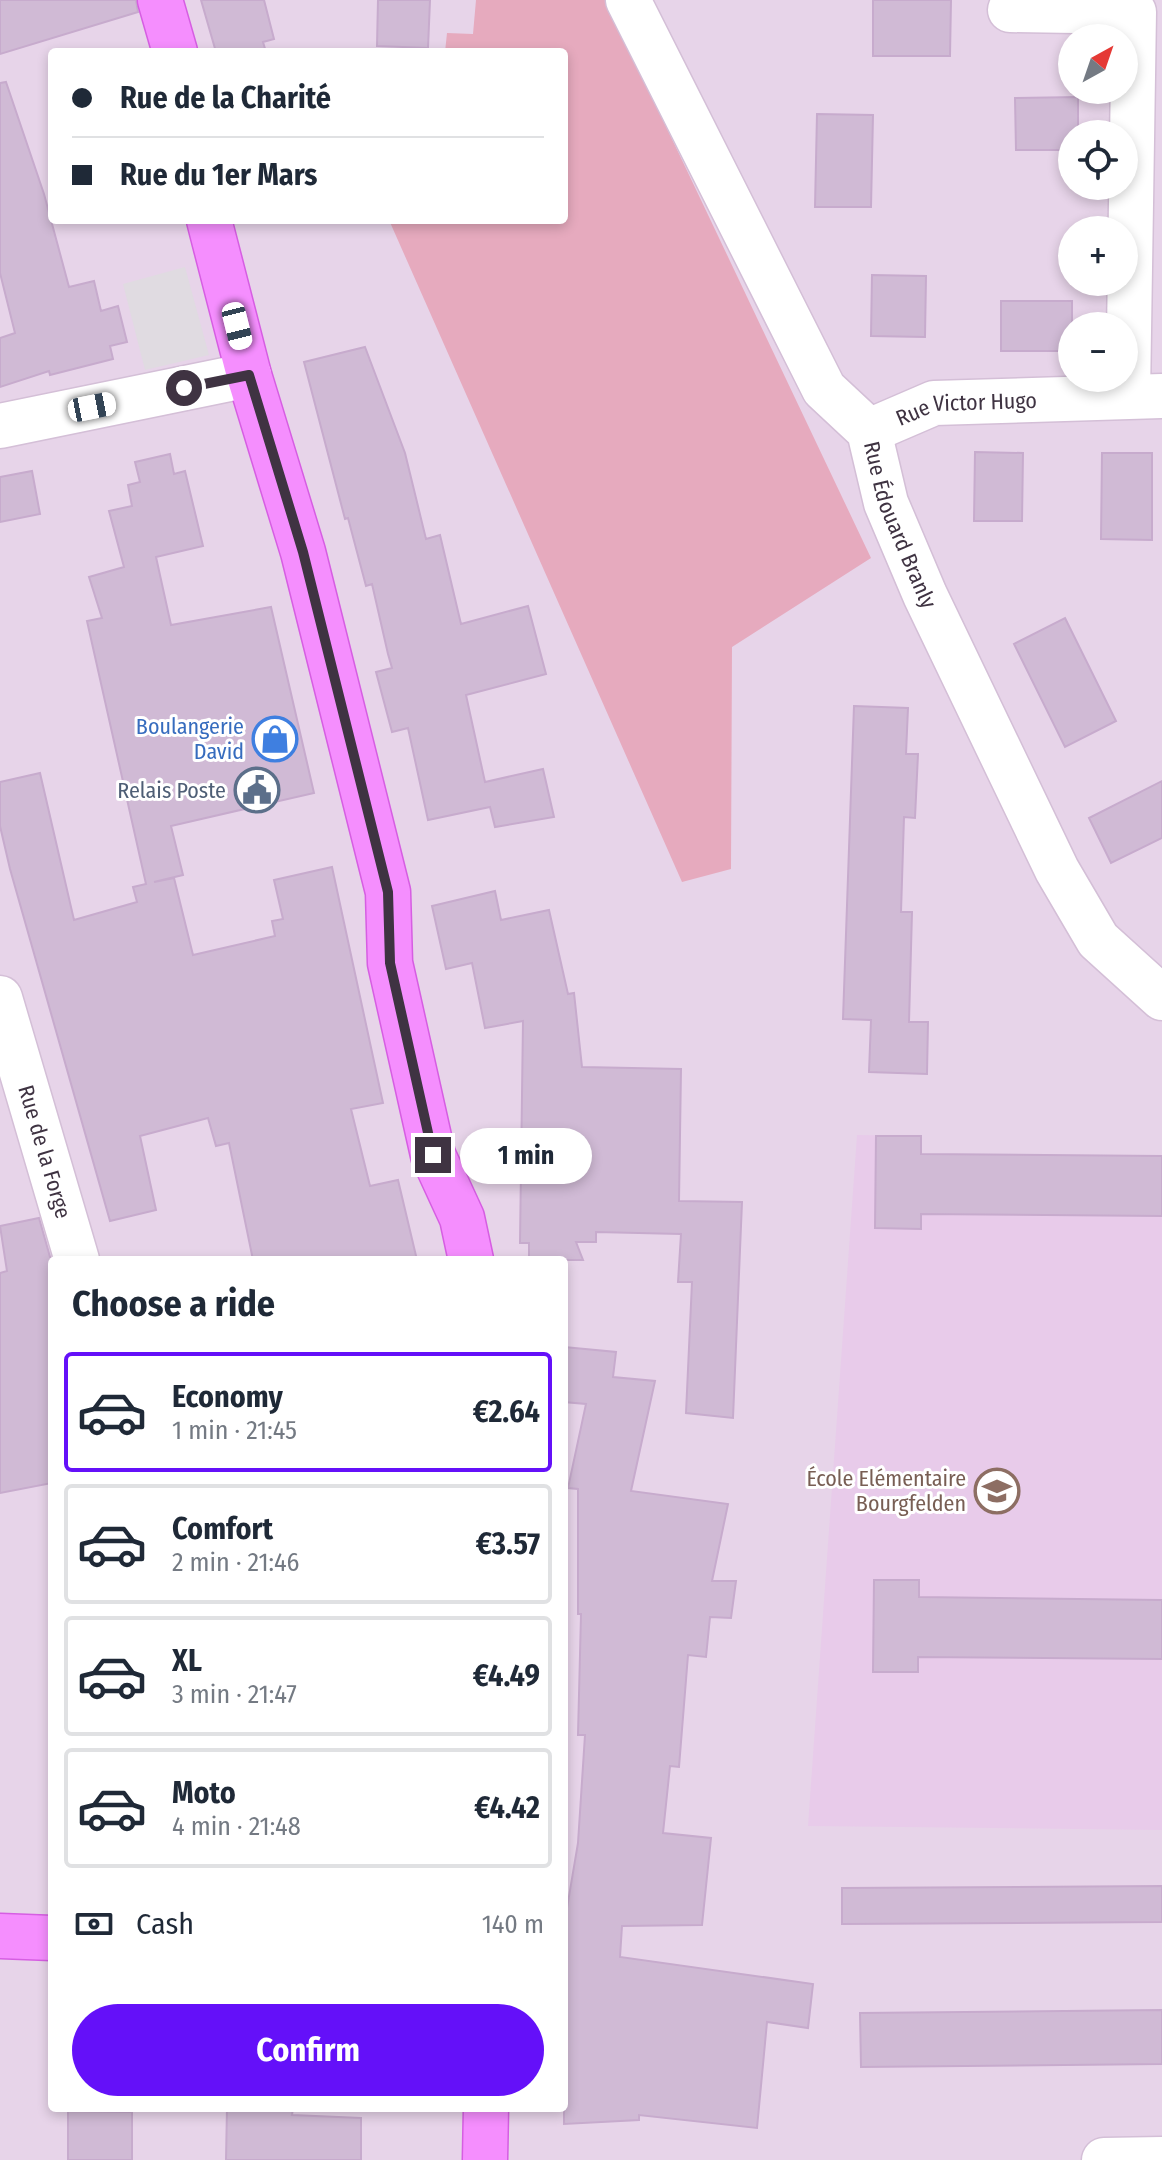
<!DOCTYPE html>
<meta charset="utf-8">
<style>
body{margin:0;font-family:"Fira Sans Condensed",sans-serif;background:#f2f2f3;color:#1f2937;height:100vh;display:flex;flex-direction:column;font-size:30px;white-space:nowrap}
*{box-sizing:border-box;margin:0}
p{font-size:26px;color:#747a83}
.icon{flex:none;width:44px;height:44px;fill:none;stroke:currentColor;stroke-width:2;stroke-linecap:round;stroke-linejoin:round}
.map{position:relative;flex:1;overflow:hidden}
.side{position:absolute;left:48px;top:1256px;width:520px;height:856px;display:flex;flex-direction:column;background:#fff;border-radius:8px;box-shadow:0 4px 12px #0003}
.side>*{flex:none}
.top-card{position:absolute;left:48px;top:48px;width:520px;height:176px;border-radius:8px;box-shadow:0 4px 12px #0003;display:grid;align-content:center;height:176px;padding:0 24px;background:#fff}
.needle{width:52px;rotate:40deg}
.tools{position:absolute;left:1058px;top:24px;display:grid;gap:16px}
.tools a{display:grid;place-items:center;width:80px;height:80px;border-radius:50%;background:#fff;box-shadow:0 4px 12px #0003;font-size:40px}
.end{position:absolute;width:36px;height:36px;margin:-18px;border:10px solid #3f3342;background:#fff;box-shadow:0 0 0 4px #fff}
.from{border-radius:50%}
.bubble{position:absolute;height:56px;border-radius:28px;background:#fff;box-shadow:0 4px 12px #0003;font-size:26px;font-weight:700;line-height:56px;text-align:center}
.car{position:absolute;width:24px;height:48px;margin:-24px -12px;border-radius:10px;box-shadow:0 0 6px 2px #0007;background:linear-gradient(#fff 24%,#345 0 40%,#fff 0 76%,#345 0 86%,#fff 0)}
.top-card b{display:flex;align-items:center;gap:28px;height:76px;font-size:30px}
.top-card b+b{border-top:2px solid #e0e1e3}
.top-card i{width:20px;height:20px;background:#1f2937}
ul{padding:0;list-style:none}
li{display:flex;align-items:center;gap:24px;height:120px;margin:0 16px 12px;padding:0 8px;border:4px solid #e0e1e3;border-radius:8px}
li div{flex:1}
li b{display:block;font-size:30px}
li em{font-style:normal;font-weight:700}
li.on{border-color:#6410f9}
li>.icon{width:72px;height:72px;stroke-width:1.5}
h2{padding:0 24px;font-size:36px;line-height:96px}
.pay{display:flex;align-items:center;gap:20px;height:88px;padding:0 24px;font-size:30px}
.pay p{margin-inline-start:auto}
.button{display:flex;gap:16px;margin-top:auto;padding:16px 24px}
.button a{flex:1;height:92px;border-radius:48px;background:#6410f9;color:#fff;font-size:32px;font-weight:700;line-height:92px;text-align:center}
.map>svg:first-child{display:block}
.residential{fill:#e7d4e9;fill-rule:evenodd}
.education{fill:#e8cbea}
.green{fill:#e6aabe}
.parking{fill:#e0dbe1}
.building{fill:#d0bad5;stroke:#c7abcd;stroke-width:2}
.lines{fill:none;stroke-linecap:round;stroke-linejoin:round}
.minor-casing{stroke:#d4bfd7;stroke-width:47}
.major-casing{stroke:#d65ee2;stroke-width:47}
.minor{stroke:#fff;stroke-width:44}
.major{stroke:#f58efe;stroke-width:44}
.route{stroke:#3f3342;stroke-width:10}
.labels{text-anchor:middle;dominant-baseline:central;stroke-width:6;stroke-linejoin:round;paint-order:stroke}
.street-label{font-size:22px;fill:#3f3342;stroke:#fff}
.shop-label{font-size:22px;fill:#366cbe;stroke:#fff;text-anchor:end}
.service-label{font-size:22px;fill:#4e5e75;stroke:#fff;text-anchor:end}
.education-label{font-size:22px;fill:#785e54;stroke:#fff;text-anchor:end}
</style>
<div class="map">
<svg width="1162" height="2160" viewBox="0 0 1162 2160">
<rect width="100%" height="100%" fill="#f0e2f1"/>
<path class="residential" d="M0 0H1162V2160H0ZM1072 38H1124V90H1072ZM52 52H564V220H52ZM1072 134H1124V186H1072ZM1072 230H1124V282H1072ZM1072 326H1124V378H1072ZM52 1260H564V2108H52Z"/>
<path class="education" d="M857 1135 921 1136 922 1154 1162 1156V1830L808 1826Z"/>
<path class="green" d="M476 0H606L871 558 732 647 731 869 682 882 389 220H564V52H445L447 33 473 34Z"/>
<path class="parking" d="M185 267 209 355 145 370 123 284Z"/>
<path class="building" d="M0 0H136L138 12 0 54Z
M201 0H264L274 39 263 42 266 52H216Z
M378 0H430L428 48 377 46Z
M873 0H951L950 56H873Z
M6 82 44 194 69 287 94 281 101 311 118 306 127 342 110 346 113 359 50 375 49 371 0 387V338L15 333 0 273V83Z
M1078 97V134H1072V150H1016L1015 98Z
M817 114 873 115 871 207H815Z
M872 275 926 276 925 337 871 336Z
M1001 301H1072V351H1001Z
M365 347 405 453 426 539 440 535 461 624 528 606 546 674 466 695 485 782 543 769 554 817 495 827 490 807 428 820 408 728 392 732 376 672 392 668 388 654 372 584 366 586 348 518 345 519 304 362Z
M975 452 1023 453 1022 521H974Z
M1102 453H1152V540L1101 539Z
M170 454 174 474 185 471 203 546 156 557 171 625 271 607 314 793 171 826 183 875 154 882 174 878 193 955 275 936 272 921 283 919 274 880 332 867 383 1103 351 1109 370 1186 398 1180 417 1260H253L229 1143 216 1146 208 1118 140 1136 156 1210 110 1221 10 869 0 826V782L40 773 74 920 137 902 133 887 146 884 87 621 102 618 89 577 124 567 109 511 132 506 128 485 140 482 135 462Z
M32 471 40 514 0 522V477Z
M1065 618 1116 721 1065 747 1014 644Z
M854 706 908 708 906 754H918L915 818 904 817 901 912H912L909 1022H928L927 1074 869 1072 871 1020 843 1019Z
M1162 781V838L1111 863 1089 818Z
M495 891 501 920 549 910 568 994 574 993 582 1067 681 1069 679 1201 742 1202 733 1418 686 1413 692 1282H678L681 1234 596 1232V1242H576L583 1260H529V1243H520L523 1021 485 1028 472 963 446 969 432 906Z
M876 1136H921V1154L1162 1156V1216L921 1214V1229L875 1228Z
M39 1218 52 1264V1483L0 1493V1273L7 1271 0 1226Z
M564 1347 616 1352 613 1377 655 1381 631 1491 728 1504 712 1581H736L731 1618 710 1617 706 1657 688 1655 679 1767 670 1766 663 1833 711 1838 702 1925 622 1926 620 1957 813 1984 808 2028 767 2022 757 2128 639 2115V2120L564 2124V1926L578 1843 585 1735H578L581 1614H578V1489L568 1488 586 1404 564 1402Z
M874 1580H919V1597L1162 1600V1659L918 1657V1672H873Z
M1162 1886V1922L842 1924V1888Z
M1162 2010V2064L861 2067 860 2013Z
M227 2108H293L292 2115 361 2118V2160H226Z
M68 2111 132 2112V2160H68Z"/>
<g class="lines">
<g class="minor-casing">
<g id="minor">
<path id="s1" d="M628 0 824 389 869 431 886 503 925 595 1057 870 1098 940 1162 998"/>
<path d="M1010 10 1134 12 1128 396"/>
<path d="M0 426 249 375"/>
<path id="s2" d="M869 431 934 403 1162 396"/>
<path id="s3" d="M0 998 77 1260"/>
<path d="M1104 2160 1162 2159"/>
</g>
</g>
<g class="major-casing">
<path id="major" d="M160 0 175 52
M209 220 249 375 303 552 388 892 390 963 433 1155 462 1218 471 1260
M0 1936 52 1938
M485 2160 486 2108"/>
</g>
<use href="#minor" class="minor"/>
<use href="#major" class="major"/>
</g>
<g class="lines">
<path class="route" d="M184 388 249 375 303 552 388 892 390 963 433 1155"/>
</g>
<defs>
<g id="shop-ring" transform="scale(2.3)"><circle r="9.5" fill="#fff" stroke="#3f7fe0" stroke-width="1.5"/><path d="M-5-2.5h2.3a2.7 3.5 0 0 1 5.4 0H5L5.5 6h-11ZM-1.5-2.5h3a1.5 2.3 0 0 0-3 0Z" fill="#3f7fe0"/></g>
<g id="civic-ring" transform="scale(2.3)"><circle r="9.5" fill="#fff" stroke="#5c6f8a" stroke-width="1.5"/><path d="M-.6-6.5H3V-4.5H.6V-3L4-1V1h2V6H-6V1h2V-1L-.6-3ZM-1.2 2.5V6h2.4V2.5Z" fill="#5c6f8a"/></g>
<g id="school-ring" transform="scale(2.3)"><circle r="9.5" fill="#fff" stroke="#8d6e63" stroke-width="1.5"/><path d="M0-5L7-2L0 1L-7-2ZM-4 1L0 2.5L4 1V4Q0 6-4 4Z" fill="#8d6e63"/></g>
</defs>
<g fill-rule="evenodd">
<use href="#shop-ring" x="275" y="739"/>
<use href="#civic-ring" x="257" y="790"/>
<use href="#school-ring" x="997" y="1491"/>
</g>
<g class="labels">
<g class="street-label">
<text stroke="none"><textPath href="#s2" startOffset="102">Rue Victor Hugo</textPath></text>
<text stroke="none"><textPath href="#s1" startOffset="596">Rue Édouard Branly</textPath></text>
<text stroke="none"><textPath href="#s3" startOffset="160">Rue de la Forge</textPath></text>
</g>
<g class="shop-label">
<text x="244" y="726">Boulangerie<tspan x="244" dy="25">David</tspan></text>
</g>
<g class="service-label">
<text x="226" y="790">Relais Poste</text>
</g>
<g class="education-label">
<text x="966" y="1478">École Elémentaire<tspan x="966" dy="25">Bourgfelden</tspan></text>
</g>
</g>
</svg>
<div class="tools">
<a><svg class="needle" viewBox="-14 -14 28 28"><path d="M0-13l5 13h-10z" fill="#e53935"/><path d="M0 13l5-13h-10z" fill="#747a83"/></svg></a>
<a><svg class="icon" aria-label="locate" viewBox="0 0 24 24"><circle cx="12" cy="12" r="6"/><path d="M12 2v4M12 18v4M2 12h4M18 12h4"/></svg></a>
<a>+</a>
<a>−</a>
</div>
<i class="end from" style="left:184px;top:388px"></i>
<i class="end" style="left:433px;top:1155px"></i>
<div class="bubble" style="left:460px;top:1128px;width:132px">1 min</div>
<i class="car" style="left:237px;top:326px;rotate:166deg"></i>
<i class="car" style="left:92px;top:407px;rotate:79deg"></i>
<div class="top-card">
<b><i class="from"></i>Rue de la Charité</b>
<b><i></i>Rue du 1er Mars</b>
</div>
<section class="side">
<h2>Choose a ride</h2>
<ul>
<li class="on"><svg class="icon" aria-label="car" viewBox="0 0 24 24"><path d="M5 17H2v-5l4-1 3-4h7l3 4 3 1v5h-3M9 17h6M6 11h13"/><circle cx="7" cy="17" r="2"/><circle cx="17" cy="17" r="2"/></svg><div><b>Economy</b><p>1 min · 21:45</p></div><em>€2.64</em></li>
<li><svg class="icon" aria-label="car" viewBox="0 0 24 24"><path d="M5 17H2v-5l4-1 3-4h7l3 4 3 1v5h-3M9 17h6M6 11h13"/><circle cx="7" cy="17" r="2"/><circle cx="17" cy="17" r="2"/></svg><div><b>Comfort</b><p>2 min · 21:46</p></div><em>€3.57</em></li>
<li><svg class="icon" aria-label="car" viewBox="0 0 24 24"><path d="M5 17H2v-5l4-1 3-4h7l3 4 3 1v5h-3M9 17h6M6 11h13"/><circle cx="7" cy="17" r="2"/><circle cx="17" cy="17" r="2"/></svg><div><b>XL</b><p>3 min · 21:47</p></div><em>€4.49</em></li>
<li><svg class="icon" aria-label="car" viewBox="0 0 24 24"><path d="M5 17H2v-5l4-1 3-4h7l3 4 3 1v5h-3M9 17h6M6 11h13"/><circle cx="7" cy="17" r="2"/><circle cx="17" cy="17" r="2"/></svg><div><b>Moto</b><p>4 min · 21:48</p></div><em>€4.42</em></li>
</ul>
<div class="pay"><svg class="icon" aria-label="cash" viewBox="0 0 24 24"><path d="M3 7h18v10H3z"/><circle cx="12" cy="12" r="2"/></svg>Cash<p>140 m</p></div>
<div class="button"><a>Confirm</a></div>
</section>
</div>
